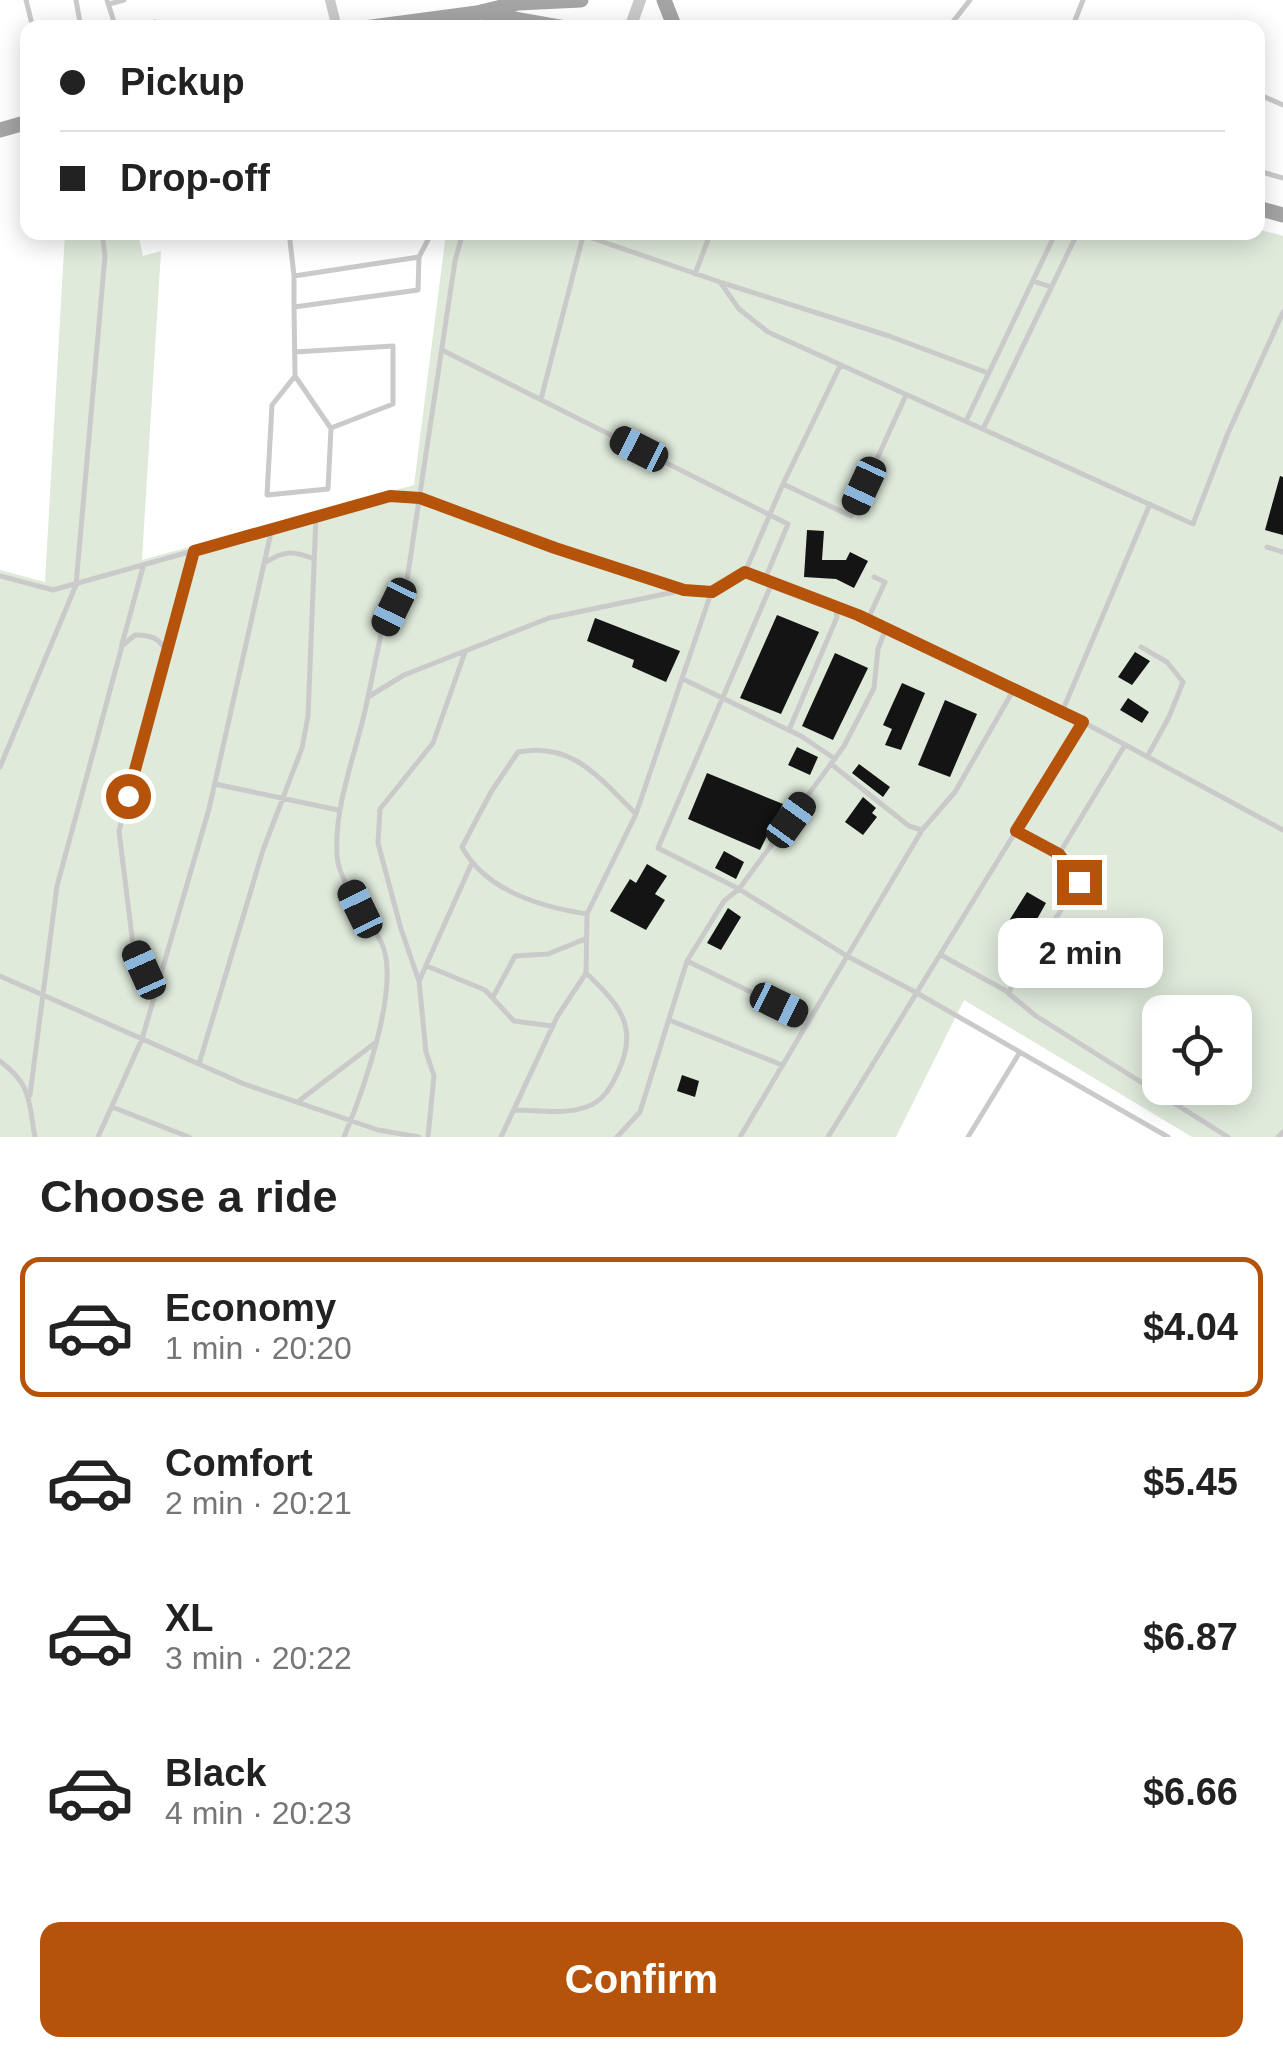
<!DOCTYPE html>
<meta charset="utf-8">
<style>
body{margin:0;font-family:Arial,sans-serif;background:#f6f6f6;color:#222;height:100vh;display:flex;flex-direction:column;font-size:38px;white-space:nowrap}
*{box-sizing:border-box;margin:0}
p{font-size:32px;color:#767676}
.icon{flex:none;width:55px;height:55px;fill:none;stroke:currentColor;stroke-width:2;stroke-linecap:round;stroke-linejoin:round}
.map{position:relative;height:1137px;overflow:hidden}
.details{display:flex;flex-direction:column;background:#fff;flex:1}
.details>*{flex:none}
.top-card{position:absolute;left:20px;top:20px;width:1245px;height:220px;border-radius:20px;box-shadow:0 5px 25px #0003;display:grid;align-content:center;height:220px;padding:0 40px;background:#fff}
.tools{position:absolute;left:1142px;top:995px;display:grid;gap:20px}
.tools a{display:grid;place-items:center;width:110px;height:110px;border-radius:20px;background:#fff;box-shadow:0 5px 25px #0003;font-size:50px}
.end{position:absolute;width:45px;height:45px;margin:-22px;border:12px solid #b45309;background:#fff;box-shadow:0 0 0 5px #fff}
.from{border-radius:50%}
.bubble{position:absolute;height:70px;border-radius:20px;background:#fff;box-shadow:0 5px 25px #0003;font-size:32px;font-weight:700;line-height:70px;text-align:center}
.car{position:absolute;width:30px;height:60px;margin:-30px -15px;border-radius:12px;box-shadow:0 0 8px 2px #0007;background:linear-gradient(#222 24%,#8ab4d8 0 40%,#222 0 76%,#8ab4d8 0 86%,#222 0)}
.top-card b{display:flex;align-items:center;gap:35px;height:95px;font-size:38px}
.top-card b+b{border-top:2px solid #e0e0e0}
.top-card i{width:25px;height:25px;background:#222}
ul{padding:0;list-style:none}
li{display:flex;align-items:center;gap:30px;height:140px;margin:0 20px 15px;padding:0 20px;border:5px solid transparent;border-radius:20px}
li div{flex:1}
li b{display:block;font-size:38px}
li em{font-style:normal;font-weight:700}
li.selected{border-color:#b45309}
li>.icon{width:90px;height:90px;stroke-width:1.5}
h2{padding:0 40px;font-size:45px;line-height:120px}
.button{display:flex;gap:20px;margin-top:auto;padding:20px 40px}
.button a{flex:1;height:115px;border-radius:20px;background:#b45309;color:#fff;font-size:40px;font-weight:700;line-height:115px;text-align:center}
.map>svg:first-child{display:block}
.green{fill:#dfeadb;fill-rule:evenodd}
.building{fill:#141414}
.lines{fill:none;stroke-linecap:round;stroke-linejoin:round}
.service{stroke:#cacaca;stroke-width:5}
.minor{stroke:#cacaca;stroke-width:10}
.tertiary{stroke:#cacaca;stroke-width:12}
.primary{stroke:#a5a5a5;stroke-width:15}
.route{stroke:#b45309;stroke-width:12}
</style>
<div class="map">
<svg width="1283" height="1137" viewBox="0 0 1283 1137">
<rect width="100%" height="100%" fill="#fff"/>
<path class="green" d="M1258 229 1283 236V1137H1192L964 1000 896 1137H0V570L45 582 65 233H138L143 256 161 251 142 560 414 485 446 233 1258 232ZM1160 1012H1235V1088H1160Z"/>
<path class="building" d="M1280 476 1283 477V535L1265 530Z
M807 530 824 531 822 560H846L850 552 868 561 854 588 836 579 804 577Z
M777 615 819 632 781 714 740 698Z
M595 618 680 651 666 682 632 667 634 660 587 641Z
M1135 652 1150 661 1132 685 1118 677Z
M835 653 868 668 833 740 802 726Z
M902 683 925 693 901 750 885 745 892 729 883 725Z
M1128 698 1149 712 1142 723 1120 710Z
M945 700 977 714 950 777 918 765Z
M797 747 818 757 810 775 788 765Z
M859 764 890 787 883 797 852 773Z
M707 773 783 804 760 850 688 819Z
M863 797 876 808 872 813 877 817 863 835 845 822Z
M724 851 744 862 736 879 715 868Z
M647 864 667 876 655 894 665 900 646 930 610 911 630 879 636 883Z
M1027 892 1046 903 1027 937 1007 924Z
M728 908 741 917 721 950 707 943Z
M682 1075 699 1081 695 1097 677 1091Z"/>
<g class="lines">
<path class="service" d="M26 0 33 28
M76 0 81 28
M107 0 116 28
M109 4 124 0
M136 28 155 22
M199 28 212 24
M948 28 970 0
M1072 28 1083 0
M1258 94 1283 105
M1258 171 1283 178
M289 232 294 276
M574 232 720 282 739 309 768 332 1193 524 1228 433 1283 312
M695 274 711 232
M1033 281 1051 287
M723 283 889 336 988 373
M294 307V276L419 257
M442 350 788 524 765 579
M295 352 393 346V404L331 428 328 489 267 495 272 405 295 376 294 307 418 290 419 257 432 232
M295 376 330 427
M541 399 584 232
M966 421 1056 232
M984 427 1078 232
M783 484 840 366
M1267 547 1283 552
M266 562C285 550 294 551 314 559
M745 572 783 484 851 516 906 395
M0 576 53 590 390 496 420 498 555 548 681 590
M772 583 658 848 739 889 847 956 917 993 1168 1137
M868 619 885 582 874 577
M122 644 143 567
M1141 647 1167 662 1183 682 1169 717 1147 757
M167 649 194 551
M683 679 801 736 835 759
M368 697 381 634 407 580 455 261 463 232
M1062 712 1150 504
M789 730 837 617 835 606
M1125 745 1059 854 1079 882 1008 993 1036 1016 1228 1137
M831 764 909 826 922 830
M0 767 76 585 105 256 102 232
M215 784 338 810
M1016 831 1059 854
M587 914C541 907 485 890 462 847L491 792 518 752C573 741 600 779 636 814
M941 955 1008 992
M687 961 809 1020
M427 966 485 990 514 1021 552 1026
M0 976 244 1084 378 1130 419 1137
M419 981 471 865
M493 997 515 956 548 954 585 939
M669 1020 782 1065
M0 1061C33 1086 28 1101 35 1137
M199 1064 263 850 302 748 308 716 316 516
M30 1095 57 886 122 646 135 635C152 635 159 638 167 652L119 831 133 945 155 996
M300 1100 375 1043
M112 1107 189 1137
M515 1110C538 1110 563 1115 586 1107 602 1102 610 1089 617 1074 640 1028 620 1005 586 973
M98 1137 142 1039 209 809 272 528
M344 1137C362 1094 401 987 382 944 370 918 338 883 337 855 334 801 358 750 368 697L404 675 549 618 684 590 711 593 745 572 858 615 1083 722 1283 830
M428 1137 434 1076 426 1052 419 981 401 929 378 843 380 809 433 743 465 652
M501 1137 557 1017 586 973 587 914 636 814 711 593
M617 1137 640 1112 687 961 724 901 739 889 844 746 874 688 878 649 886 628
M740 1137 922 830 955 792 1014 689
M828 1137 1083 722
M968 1137 1020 1052
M1278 1137 1283 1132"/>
<path class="minor" d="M330 0 337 28"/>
<path class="tertiary" d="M630 28 640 0"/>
<path class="primary" d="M664 0 675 28
M486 14 565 28
M364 28 477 13 518 3 581 0
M0 130 28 122
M1258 208 1283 215"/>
</g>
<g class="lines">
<path class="route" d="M128 796 194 551 390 496 420 498 555 548 684 590 712 592 745 572 858 615 1083 722 1016 831 1059 854 1079 882"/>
</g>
</svg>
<div class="tools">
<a><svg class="icon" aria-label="locate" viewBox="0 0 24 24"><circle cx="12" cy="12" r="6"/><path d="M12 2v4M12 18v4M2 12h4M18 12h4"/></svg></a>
</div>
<i class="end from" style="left:128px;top:796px"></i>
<i class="end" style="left:1079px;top:882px"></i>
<div class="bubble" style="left:998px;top:918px;width:165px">2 min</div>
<i class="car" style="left:639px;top:449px;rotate:297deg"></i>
<i class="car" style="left:864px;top:486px;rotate:205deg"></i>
<i class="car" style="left:394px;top:607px;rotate:206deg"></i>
<i class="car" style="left:791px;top:820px;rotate:36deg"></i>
<i class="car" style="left:360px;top:909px;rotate:334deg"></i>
<i class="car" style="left:144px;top:970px;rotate:336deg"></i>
<i class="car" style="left:779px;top:1005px;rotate:116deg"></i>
<div class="top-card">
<b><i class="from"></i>Pickup</b>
<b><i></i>Drop-off</b>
</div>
</div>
<section class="details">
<h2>Choose a ride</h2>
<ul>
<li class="selected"><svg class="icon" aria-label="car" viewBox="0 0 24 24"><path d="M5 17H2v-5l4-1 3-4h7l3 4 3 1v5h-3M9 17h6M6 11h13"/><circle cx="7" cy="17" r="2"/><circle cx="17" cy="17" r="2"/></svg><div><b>Economy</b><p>1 min · 20:20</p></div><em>$4.04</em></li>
<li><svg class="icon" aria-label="car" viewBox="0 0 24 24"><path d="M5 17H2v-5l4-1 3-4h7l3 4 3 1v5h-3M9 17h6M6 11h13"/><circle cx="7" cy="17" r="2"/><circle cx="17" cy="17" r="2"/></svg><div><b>Comfort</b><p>2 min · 20:21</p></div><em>$5.45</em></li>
<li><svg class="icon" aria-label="car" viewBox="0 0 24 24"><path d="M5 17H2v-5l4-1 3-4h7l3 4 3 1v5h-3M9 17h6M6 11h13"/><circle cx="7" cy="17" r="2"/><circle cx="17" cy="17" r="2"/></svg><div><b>XL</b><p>3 min · 20:22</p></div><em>$6.87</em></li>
<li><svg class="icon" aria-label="car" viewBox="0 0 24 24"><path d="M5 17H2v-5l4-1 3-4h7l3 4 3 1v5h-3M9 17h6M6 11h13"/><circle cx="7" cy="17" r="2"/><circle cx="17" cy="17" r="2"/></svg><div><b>Black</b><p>4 min · 20:23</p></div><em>$6.66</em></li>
</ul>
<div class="button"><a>Confirm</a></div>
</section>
